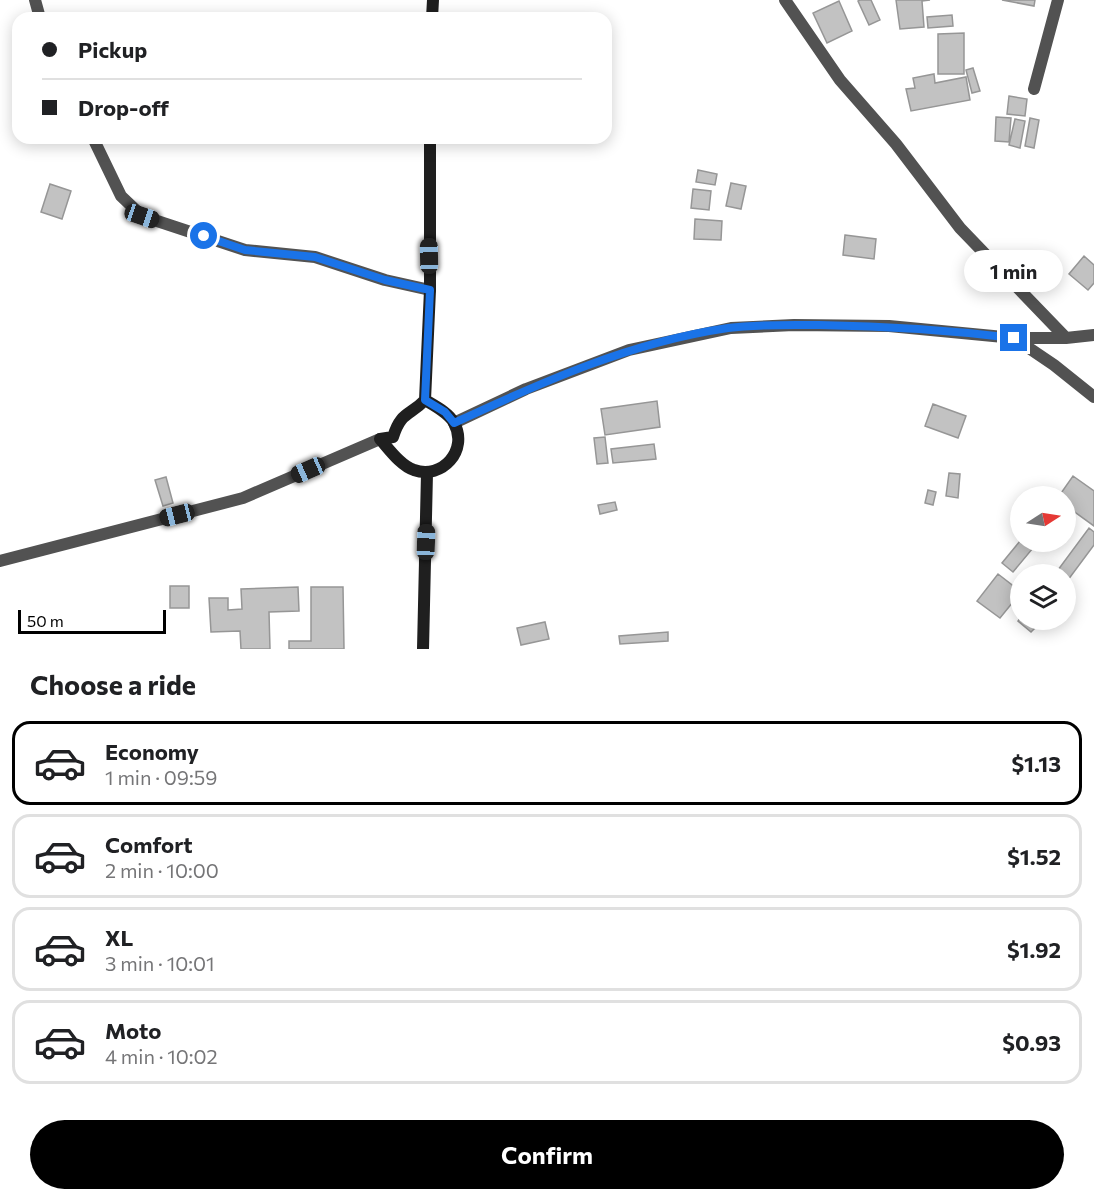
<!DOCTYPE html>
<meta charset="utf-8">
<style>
body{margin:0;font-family:Commissioner,sans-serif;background:#f6f6f6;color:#202124;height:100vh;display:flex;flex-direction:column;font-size:22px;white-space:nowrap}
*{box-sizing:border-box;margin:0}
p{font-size:20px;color:#757577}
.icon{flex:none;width:33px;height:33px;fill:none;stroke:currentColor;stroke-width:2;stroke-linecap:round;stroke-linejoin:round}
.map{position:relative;height:649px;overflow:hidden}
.side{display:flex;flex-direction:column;background:#fff;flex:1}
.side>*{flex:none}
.hud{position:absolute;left:12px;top:12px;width:600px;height:132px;border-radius:18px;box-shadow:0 3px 15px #0003;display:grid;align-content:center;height:132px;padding:0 30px;background:#fff}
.needle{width:39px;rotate:78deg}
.buttons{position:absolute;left:1010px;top:486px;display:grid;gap:12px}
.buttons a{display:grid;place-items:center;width:66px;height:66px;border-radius:50%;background:#fff;box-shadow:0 3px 15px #0003;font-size:30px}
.scale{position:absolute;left:18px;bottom:15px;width:148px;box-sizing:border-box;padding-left:6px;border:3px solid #000;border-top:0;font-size:16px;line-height:21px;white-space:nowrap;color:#000;-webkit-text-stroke:4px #fff;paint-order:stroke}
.end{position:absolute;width:27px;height:27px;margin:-14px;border:8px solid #1a73e8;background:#fff;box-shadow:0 0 0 3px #fff}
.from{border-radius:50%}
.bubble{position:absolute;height:42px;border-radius:21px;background:#fff;box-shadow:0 3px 15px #0003;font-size:20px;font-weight:700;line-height:42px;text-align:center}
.car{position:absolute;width:18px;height:36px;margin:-18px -9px;border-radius:8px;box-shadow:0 0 4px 2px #0007;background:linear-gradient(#222 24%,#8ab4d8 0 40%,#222 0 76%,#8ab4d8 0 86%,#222 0)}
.hud b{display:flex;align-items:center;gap:21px;height:57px;font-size:22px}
.hud b+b{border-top:2px solid #e0e0e0}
.hud i{width:15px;height:15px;background:#202124}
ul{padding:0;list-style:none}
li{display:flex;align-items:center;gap:18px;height:84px;margin:0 12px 9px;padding:0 18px;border:3px solid #e0e0e0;border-radius:18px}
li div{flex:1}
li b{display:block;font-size:22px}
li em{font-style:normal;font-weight:700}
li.current{border-color:#000}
li>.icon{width:54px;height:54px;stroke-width:1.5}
h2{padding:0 30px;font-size:27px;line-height:72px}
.button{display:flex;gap:12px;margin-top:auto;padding:12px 30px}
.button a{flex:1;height:69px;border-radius:36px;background:#000;color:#fff;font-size:24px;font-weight:700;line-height:69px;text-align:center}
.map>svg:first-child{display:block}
.building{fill:#c2c2c2;stroke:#969696;stroke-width:1.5}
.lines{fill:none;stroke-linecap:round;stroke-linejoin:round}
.street{stroke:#525252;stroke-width:12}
.secondary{stroke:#1f1f1f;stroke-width:12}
.route{stroke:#1a73e8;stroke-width:8}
</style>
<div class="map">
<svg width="1094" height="649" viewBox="0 0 1094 649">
<rect width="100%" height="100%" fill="#fff"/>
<path class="building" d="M860 0H871L880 20 869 25 858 1Z
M896 0H930L922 1 924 27 900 29Z
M1002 0H1035L1034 6Z
M839 1 852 31 827 43 813 13Z
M952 15 953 26 928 28 927 17Z
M964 33V74H938V34Z
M973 68 980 91 972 93 966 70Z
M934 74 935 83 966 77 970 100 911 111 906 89 915 88 913 78Z
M1009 96 1027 99 1025 116 1007 114Z
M996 117 1011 118 1009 142 995 141Z
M1030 118 1039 120 1034 148 1025 146Z
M1015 119 1025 121 1020 148 1009 145Z
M698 170 717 174 715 185 696 182Z
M731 183 746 186 741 209 726 206Z
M50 184 71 191 62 219 41 212Z
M693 189 711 191 709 210 691 208Z
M695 219 722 221 721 240 694 239Z
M845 235 876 239 874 259 843 255Z
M1084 256 1094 265V283L1088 290 1069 274Z
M657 401 660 427 605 435 601 409Z
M933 404 966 416 958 438 925 426Z
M605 437 608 463 597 464 594 438Z
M654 444 656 459 613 463 611 449Z
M949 473 960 474 958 498 946 496Z
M1073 476 1094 491V526L1065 505V496H1059Z
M166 477 173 503 163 506 155 480Z
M928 490 936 492 933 505 925 503Z
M615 502 617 510 600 514 598 505Z
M1089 528 1094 532V545L1065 584V574H1055Z
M1020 541 1038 542 1013 572 1002 563Z
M998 574 1020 591V607L1013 602 1000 618 977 601Z
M170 586H189V608H170Z
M298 587 299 611 269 612 270 649H241L240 631 211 632 209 598H228V610L242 609 241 589Z
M311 587H343L344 649H289V641H311Z
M1020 618 1032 620 1038 625 1031 632 1018 621Z
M545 622 549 639 521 645 517 628Z
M668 632V641L620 644 619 636Z"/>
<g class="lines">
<path class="street" d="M35 0 40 18
M785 0 840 80 896 144 960 228 1066 338
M1034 89 1058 0
M93 138 121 196 142 216 245 250 315 257 385 280 430 290
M1014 338H1066L1094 335
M454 423 526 389 629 350 731 328 794 325 889 326 1014 338 1054 365 1094 397
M0 561 243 498 380 439"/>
<path class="secondary" d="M432 18 433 0
M425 400 430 290V138
M425 400C435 406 449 413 454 423 469 450 442 480 414 470 401 466 389 449 380 439L393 437C401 411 410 416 425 400Z
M423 649 427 473"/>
</g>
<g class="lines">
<path class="route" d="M204 236 245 250 315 257 385 280 430 290 425 400 445 412 454 423C542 382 631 342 728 328 758 324 789 325 819 325 884 326 949 330 1014 338"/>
</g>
</svg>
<div class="buttons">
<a><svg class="needle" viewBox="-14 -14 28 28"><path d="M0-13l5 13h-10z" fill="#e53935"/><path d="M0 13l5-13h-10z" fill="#757577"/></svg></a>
<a><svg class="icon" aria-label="layers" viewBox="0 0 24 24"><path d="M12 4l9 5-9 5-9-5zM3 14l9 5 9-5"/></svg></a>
</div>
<div class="scale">50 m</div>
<i class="end from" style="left:204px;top:236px"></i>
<i class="end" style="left:1014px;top:338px"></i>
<div class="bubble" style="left:964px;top:250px;width:99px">1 min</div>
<i class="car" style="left:142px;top:216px;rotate:109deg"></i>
<i class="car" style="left:429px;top:256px;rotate:359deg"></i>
<i class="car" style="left:308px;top:470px;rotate:246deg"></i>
<i class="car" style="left:177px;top:515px;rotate:256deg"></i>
<i class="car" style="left:426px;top:542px;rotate:2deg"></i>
<div class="hud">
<b><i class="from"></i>Pickup</b>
<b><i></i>Drop-off</b>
</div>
</div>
<section class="side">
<h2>Choose a ride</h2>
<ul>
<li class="current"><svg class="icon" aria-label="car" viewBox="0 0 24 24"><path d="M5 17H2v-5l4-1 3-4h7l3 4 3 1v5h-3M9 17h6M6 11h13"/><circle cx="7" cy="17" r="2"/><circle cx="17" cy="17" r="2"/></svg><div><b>Economy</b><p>1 min · 09:59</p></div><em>$1.13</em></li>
<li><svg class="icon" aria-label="car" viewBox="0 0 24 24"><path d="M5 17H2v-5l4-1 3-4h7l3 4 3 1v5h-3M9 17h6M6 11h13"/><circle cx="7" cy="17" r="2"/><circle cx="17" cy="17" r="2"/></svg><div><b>Comfort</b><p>2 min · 10:00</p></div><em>$1.52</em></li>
<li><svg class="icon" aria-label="car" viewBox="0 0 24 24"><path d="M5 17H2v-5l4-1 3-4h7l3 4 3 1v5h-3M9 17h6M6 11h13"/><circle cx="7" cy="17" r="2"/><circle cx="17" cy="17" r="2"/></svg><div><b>XL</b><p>3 min · 10:01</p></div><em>$1.92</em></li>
<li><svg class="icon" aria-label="car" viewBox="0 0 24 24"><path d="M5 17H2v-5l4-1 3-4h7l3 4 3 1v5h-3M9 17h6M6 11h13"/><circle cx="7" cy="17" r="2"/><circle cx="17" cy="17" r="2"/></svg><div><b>Moto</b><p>4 min · 10:02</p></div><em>$0.93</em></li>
</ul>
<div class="button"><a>Confirm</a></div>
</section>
